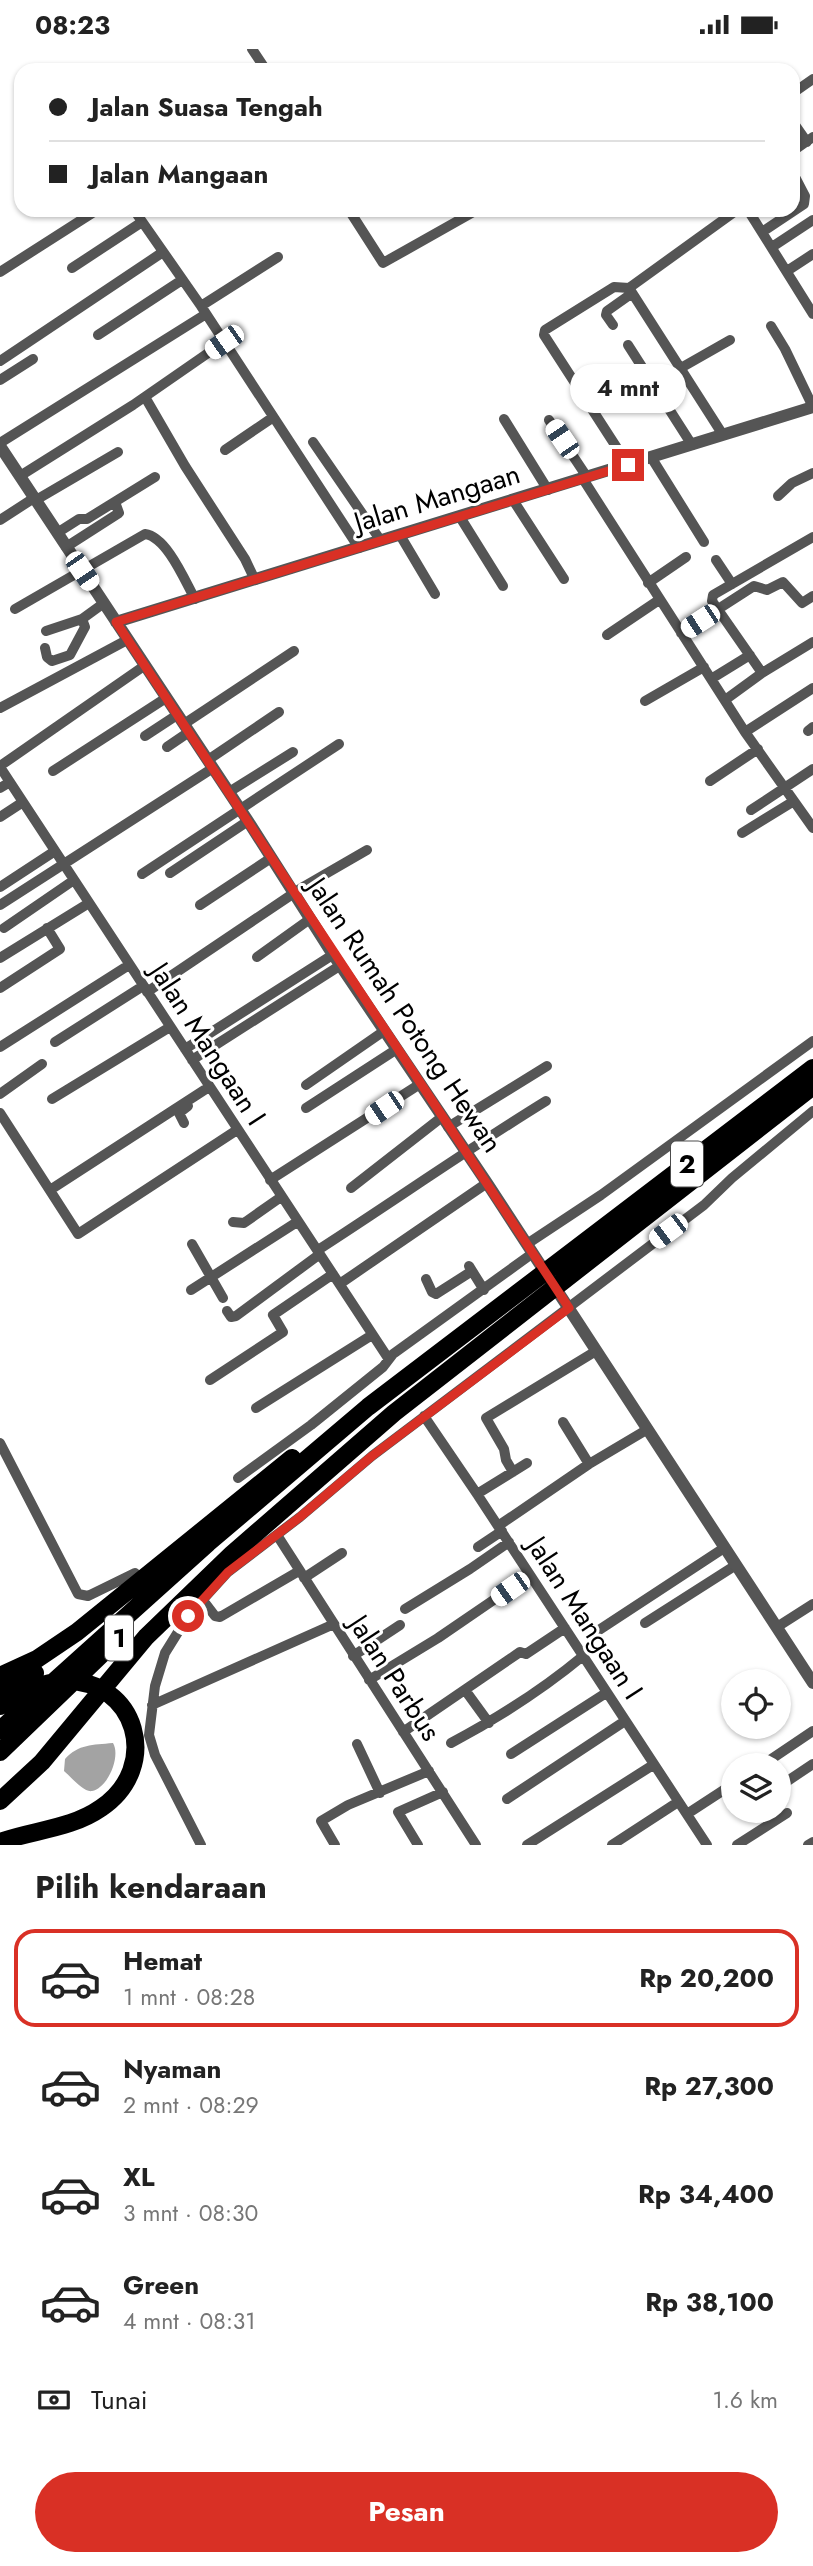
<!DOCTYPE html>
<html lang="id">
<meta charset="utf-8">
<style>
body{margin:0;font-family:Jost,sans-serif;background:#f2f2f2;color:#222;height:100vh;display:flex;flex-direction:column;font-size:26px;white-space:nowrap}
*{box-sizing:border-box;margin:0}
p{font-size:23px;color:#767676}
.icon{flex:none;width:38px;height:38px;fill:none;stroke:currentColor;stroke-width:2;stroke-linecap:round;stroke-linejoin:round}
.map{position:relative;height:1796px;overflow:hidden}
.panel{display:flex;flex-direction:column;background:#fff;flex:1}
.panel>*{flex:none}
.top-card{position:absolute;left:14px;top:14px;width:786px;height:154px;border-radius:21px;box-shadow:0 2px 5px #0004;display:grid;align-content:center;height:154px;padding:0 35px;background:#fff}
.controls{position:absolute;left:721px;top:1620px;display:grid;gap:14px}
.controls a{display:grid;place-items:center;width:70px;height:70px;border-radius:50%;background:#fff;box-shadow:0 2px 5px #0004;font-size:35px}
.end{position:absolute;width:32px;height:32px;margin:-16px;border:9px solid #d93025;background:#fff;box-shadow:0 0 0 4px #fff}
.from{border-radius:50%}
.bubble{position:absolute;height:49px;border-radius:24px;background:#fff;box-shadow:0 2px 5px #0004;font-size:23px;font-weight:700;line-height:49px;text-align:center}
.car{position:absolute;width:21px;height:42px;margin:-21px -10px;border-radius:9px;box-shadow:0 0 5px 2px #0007;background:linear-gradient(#fff 24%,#345 0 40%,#fff 0 76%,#345 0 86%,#fff 0)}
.top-card b{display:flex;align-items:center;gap:24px;height:66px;font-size:26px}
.top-card b+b{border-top:2px solid #e0e0e0}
.top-card i{width:18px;height:18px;background:#222}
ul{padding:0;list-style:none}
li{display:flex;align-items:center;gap:21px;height:98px;margin:0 14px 10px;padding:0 21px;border:4px solid transparent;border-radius:21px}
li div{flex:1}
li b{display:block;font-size:26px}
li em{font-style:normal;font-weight:700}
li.active{border-color:#d93025}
li>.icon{width:63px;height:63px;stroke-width:1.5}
h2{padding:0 35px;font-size:32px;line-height:84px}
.pay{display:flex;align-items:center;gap:18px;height:77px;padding:0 35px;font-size:26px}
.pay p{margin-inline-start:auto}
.action{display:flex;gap:14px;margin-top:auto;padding:14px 35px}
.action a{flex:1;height:80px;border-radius:42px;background:#d93025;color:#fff;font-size:28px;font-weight:700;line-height:80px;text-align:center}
.status{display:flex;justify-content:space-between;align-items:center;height:49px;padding:0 35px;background:#fff;direction:ltr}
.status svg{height:19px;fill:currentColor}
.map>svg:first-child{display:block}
.water{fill:#a3a3a3}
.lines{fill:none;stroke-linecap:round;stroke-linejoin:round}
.minor{stroke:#555;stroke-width:10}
.tertiary{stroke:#555;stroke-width:12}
.motorway{stroke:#000;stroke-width:18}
.route{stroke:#d93025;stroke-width:9}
.labels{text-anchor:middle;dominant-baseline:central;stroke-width:6;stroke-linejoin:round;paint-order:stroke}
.shield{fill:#fff;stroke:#4c4c4c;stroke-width:2}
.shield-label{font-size:26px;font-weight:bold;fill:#000}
.street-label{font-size:28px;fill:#000;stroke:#fff}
</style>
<div class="status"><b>08:23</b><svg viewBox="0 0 49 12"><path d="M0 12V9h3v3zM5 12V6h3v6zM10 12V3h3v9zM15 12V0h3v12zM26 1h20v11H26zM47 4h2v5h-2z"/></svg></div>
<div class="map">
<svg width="813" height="1796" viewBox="0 0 813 1796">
<rect width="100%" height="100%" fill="#fff"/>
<path class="water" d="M113 1694C121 1707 108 1739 92 1742 84 1744 70 1727 64 1722L65 1710C79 1695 92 1696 113 1694Z"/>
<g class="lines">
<path class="minor" d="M252 0 266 21
M793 44 813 30
M793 73 807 93
M793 102 813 88
M134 161 201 257 359 499
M349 161 383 214 477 161
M748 161 813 265
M762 183 804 155 805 147 793 124
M772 198 813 171
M72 219 142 173
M787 222 813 205
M0 223 97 161
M629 239 723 386
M629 239 737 161
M201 257 278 208
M613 276 606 266 607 262 631 245
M771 277 785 300 813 358
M98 286 182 231
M628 296 692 396
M0 312 163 203
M679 320 730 291
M0 331 33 310
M145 348 185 417 245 510 255 531
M504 370 548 441
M549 371 587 428
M313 393 381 492
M0 394 206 265
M225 401 272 369
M651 408 704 493
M628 416 544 286 545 281 614 238 629 239
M20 427 133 356 224 293
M583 430 745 683 813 779
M778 447 792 434 813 424
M36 451 118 403
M513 451 564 530
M460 468 503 537
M0 471 34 449
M57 484 79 470H87L155 428
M400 486 435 545
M66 498 119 464 115 453
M716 511 732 535
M648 534 686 508
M15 560 145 485C167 488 185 532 195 550
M46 582 82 570 104 554
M681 584 754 537 767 541 783 533 802 554 813 547
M607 586 659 551
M45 599 47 608 52 612 70 606 85 578 82 570
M762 624 712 552 713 546 813 488
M711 630 750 606
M725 651 762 624 813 593
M645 652 704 618
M0 659 127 591
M184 675 294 602
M808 682 813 678
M745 683 813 639
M145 687 177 666
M167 698 189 683
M208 711 279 663
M0 717 144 617
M0 718 388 1309
M53 722 166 649
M710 732 758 700
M0 739 10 733
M229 743 293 703
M751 761 813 720
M0 768 23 753
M742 784 794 752
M170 824 248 772
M142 825 339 695
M0 838 55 802
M0 856 213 719
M200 856 271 809
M4 879 74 831
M257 908 310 870
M0 909 89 854
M0 939 60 900 47 879
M147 943 303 838 367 801
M55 993 143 937
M0 998 129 916
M185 1000 334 905
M192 1011 341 916
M306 1036 384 982
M0 1045 42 1015
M52 1050 170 978
M306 1059 397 1000
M0 1064 78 1185 237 1081
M184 1074 179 1064 188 1057
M448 1078 547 1017
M270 1131 420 1035
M351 1139 442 1068
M50 1141 209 1038
M233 1173 244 1174 281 1148
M192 1195 223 1249
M527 1195 601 1146 813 992
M318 1201C394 1152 468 1100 546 1052
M469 1217 484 1241
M426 1230 432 1243 436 1245 472 1222
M341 1234 487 1134
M191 1241 297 1173
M227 1262 231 1268 236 1267 320 1205
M210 1331 283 1283 273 1266 333 1225
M256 1359 372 1286
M424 1367 477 1445 707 1796
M563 1373 589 1415
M0 1394 78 1545 88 1547 135 1524
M513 1423 506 1411 504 1400 486 1369 596 1302
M238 1429 311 1376 383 1318 393 1305 533 1204
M477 1445 527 1414
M498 1477 589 1415 648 1380
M277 1486 476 1796
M478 1498 502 1482
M304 1529 342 1504
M202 1550 215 1567 220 1568 299 1522
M405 1560 470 1520 509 1493
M645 1574 736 1516
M777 1578 813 1555
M599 1581 724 1499
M353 1607 400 1576
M369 1631 438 1589 530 1526
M465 1641 489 1674
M152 1656 334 1575
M403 1683 520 1603 526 1605 565 1579
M451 1694C498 1669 542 1641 583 1607
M357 1695 380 1744
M511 1705 606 1644
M761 1717 813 1682
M780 1737 813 1715
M507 1750 625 1672
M687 1765 733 1735
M201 1796 155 1706 149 1686 155 1637 165 1604 188 1567 228 1523 300 1468 372 1407 704 1156 732 1129 813 1062
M335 1796 321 1772 348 1756 429 1722
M418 1796 398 1763 443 1743
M527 1796 653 1716
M612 1796 678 1753
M737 1796 787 1764
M808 1796 813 1793"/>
<path class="tertiary" d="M0 397 248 772 330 901 487 1134 813 1634
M116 573 813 358"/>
<path class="motorway" d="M0 1627 37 1610 77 1583 292 1409
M0 1640 35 1624
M0 1657C20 1645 41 1633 64 1632 137 1630 162 1718 101 1759 71 1780 33 1781 0 1793
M0 1681 208 1494 368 1358 813 1019
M0 1703 105 1602
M0 1752 42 1713 146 1588 232 1505 394 1364 813 1037"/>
</g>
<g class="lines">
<path class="route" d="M188 1567 228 1523 300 1468 372 1407 569 1259 116 573 628 416"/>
</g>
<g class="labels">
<g class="shield">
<rect x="671" y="1092.5" width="32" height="45" rx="5"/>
<rect x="105" y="1566.5" width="28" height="45" rx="5"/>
</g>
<g class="shield-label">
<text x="687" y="1115">2</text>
<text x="119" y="1589">1</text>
</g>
<g class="street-label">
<text transform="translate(437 449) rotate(-17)">Jalan Mangaan</text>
<text transform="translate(405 966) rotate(56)">Jalan Rumah Potong Hewan</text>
<text transform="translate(208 995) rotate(57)">Jalan Mangaan I</text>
<text transform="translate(585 1569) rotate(57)">Jalan Mangaan I</text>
<text transform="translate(395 1629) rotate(57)">Jalan Parbus</text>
</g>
</g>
</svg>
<div class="controls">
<a><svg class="icon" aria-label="locate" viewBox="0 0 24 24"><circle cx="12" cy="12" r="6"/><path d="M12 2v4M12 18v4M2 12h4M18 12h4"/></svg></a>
<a><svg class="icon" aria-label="layers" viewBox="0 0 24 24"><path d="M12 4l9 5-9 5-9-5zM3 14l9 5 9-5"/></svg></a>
</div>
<i class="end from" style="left:188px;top:1567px"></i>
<i class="end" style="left:628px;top:416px"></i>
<div class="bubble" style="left:570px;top:315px;width:116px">4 mnt</div>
<i class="car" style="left:224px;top:293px;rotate:235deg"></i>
<i class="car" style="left:562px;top:390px;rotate:326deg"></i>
<i class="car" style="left:82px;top:522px;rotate:146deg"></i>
<i class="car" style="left:700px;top:572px;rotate:237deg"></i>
<i class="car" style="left:384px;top:1059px;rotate:236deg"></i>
<i class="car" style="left:668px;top:1182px;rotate:233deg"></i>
<i class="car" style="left:510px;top:1540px;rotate:235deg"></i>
<div class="top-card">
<b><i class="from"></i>Jalan Suasa Tengah</b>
<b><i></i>Jalan Mangaan</b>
</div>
</div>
<section class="panel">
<h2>Pilih kendaraan</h2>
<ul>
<li class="active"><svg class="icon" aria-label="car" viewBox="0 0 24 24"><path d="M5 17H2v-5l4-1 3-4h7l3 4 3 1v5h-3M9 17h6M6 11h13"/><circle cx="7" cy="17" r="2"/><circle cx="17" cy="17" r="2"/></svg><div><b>Hemat</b><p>1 mnt · 08:28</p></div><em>Rp 20,200</em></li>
<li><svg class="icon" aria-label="car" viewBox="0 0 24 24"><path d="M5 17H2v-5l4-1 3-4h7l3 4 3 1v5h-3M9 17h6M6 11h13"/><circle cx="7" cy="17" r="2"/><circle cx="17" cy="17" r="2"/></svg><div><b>Nyaman</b><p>2 mnt · 08:29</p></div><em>Rp 27,300</em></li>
<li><svg class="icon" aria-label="car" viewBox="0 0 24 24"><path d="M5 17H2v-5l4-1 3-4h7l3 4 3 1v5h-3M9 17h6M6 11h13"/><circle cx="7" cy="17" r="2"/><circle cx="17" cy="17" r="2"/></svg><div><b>XL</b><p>3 mnt · 08:30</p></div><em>Rp 34,400</em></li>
<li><svg class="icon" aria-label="car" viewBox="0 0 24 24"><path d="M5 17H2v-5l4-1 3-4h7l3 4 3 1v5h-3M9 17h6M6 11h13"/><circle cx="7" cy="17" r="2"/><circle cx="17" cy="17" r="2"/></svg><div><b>Green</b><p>4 mnt · 08:31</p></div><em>Rp 38,100</em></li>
</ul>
<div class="pay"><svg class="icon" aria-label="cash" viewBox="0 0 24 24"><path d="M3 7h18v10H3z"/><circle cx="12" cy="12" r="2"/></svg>Tunai<p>1.6 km</p></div>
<div class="action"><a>Pesan</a></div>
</section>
